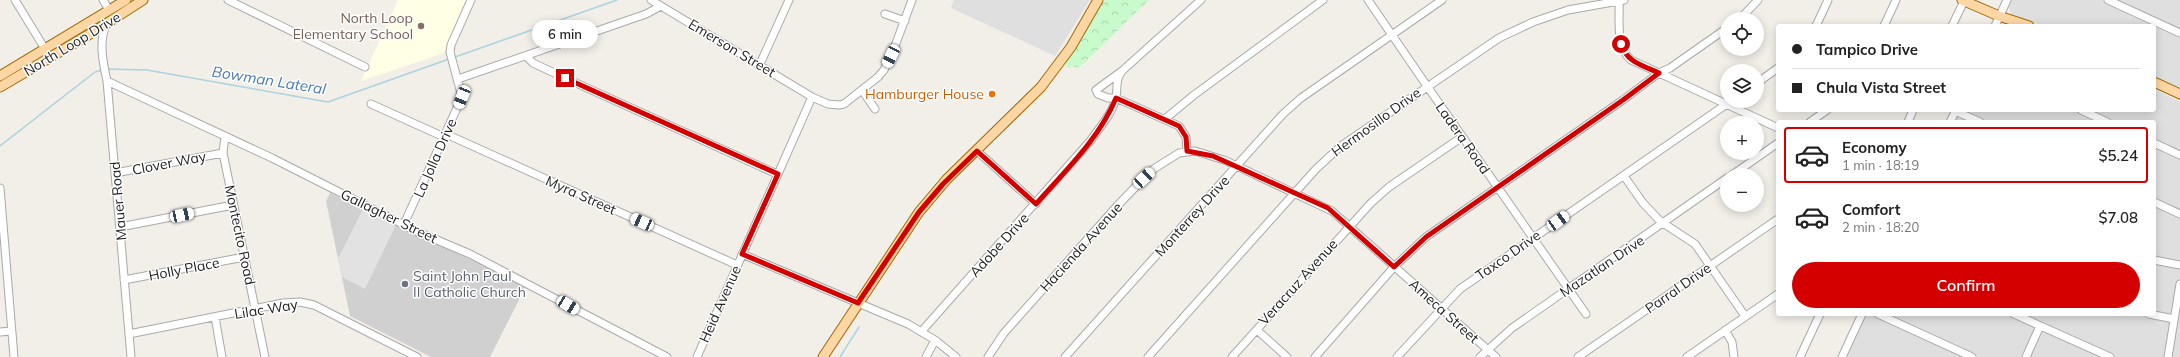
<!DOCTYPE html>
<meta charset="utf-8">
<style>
body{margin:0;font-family:Mulish,sans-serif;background:#f2f2f2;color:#222;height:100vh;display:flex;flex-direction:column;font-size:15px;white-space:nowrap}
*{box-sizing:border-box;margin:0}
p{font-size:13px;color:#767676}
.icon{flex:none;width:22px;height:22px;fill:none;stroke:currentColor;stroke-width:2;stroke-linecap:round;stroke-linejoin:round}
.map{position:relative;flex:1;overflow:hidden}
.details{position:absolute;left:1776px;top:120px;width:380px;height:196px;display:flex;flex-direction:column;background:#fff;border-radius:4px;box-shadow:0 2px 10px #0003}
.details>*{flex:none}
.banner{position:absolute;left:1776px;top:24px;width:380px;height:88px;border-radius:4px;box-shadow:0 2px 10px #0003;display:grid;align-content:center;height:88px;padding:0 16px;background:#fff}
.controls{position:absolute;left:1720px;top:12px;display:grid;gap:8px}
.controls a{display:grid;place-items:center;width:44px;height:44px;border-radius:50%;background:#fff;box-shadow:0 2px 10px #0003;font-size:20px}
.end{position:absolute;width:18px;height:18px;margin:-9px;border:5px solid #d40000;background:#fff;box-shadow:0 0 0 2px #fff}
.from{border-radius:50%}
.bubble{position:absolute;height:28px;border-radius:14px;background:#fff;box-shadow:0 2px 10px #0003;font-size:13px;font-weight:600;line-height:28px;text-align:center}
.car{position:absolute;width:12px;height:24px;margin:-12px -6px;border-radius:5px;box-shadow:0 0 3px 1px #0007;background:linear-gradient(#fff 24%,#345 0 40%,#fff 0 76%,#345 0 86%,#fff 0)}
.banner b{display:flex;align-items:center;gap:14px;height:38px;font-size:15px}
.banner b+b{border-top:1px solid #e0e0e0}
.banner i{width:10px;height:10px;background:#222}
ul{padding:7px 0 0;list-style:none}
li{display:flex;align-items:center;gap:12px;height:56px;margin:0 8px 6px;padding:0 8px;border:2px solid transparent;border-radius:4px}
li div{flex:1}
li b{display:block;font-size:15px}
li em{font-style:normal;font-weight:600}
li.on{border-color:#d40000}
li>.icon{width:36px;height:36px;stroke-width:1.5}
.action{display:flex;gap:8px;margin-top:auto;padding:8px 16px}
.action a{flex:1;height:46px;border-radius:24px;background:#d40000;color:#fff;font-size:16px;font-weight:600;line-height:46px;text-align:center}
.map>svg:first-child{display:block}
.residential{fill:#e0dfdf}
.education{fill:#ffffe5}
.religious{fill:#d0d0d0}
.park{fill:url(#park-crowns)}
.parking{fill:#e2e2e2}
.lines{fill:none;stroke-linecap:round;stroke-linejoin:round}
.stream{stroke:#aad3df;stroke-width:1.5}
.minor-casing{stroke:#a9a9a9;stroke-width:9}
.major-casing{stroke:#a06b00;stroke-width:11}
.minor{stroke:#fff;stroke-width:7}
.major{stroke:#fcd6a4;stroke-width:9}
.route{stroke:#d40000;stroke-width:5}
.education-dot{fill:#8d6e63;stroke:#fff;stroke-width:1.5}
.food-dot{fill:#e8710a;stroke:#fff;stroke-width:1.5}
.worship-dot{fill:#6b7280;stroke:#fff;stroke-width:1.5}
.labels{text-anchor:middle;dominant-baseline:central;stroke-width:3;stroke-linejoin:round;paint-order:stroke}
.education-label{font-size:14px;fill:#785e54;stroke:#fff;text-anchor:end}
.street-label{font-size:14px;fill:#222;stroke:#fff}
.food-label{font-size:14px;fill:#c56008;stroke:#fff;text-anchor:end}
.worship-label{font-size:14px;fill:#5b616d;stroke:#fff;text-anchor:start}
.water-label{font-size:15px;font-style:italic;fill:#4a7aab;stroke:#fff}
</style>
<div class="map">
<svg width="2180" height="357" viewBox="0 0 2180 357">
<defs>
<pattern id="park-crowns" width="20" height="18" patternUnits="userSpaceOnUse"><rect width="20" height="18" fill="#c8facc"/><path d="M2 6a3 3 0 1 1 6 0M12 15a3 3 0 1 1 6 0" fill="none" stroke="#acd6af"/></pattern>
</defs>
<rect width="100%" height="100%" fill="#f2efe9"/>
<path class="residential" d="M954 0H1090L1055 56 951 8Z
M2011 0H2180V88L2154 76V26H2044L2011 14 2009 8Z
M2154 89 2180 102V357H1847L1866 314H2154V122H1955L1960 110H2154Z"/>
<path class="education" d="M398 0H468L444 53 361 81Z"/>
<path class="religious" d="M330 193 526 286 490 357H431L350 316 326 201Z"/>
<path class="park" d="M1104 0H1149L1079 68 1072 66 1069 69 1065 65Z"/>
<path class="parking" d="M363 209 396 225 365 289 342 277 338 259Z"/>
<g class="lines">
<path class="stream" d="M455 57 617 0
M107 69 147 70 328 102 449 59
M0 146 95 72 102 70
M840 357 859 327"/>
<g class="minor-casing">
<path id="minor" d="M15 0 45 49
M103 0 109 10
M228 0 365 67
M651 0 812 97 828 104 839 105 844 104 878 77 884 70 895 46 912 0
M1368 0 1427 86 1586 314
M1619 0C1620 18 1615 47 1631 60L1778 128
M2108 0 2180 33
M885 14 905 21
M1740 19 1758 0
M107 23C98 40 103 63 107 81L131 357
M1816 26 1828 0
M1884 26 1896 0
M1952 26 1964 1
M1995 26 2007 0
M526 56 533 63 565 78 777 174
M760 64 789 0
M458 79 646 14 661 6
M107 81 272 158 418 232 470 254 667 357
M1757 83 1778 68
M862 90 875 109
M1116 98H1108L1098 94 1096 90 1122 71 1201 0
M1116 98 1179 126 1186 137 1187 151
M371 104 444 137
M2081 110 2107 122
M1955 111 1980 122
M1165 119 1194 95 1323 0
M1810 122 1827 110
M1908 122 1913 110
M1950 122 1956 110
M446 134 737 265
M225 136 223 153 265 357
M2154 143 2180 155
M977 151 1036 204
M115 173 223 153
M1732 175 1778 143
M1624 176 1643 203 1660 221 1695 244 1745 316
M0 188 14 357
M2154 202 2180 214
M404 224 462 97 450 52 451 45 471 0
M120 227 233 205
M742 254 908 324 935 340 956 357
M2154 260 2180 265
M124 280 244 257
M1878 314 1972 357
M2014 314 2110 357
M2149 314 2174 319
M215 317 222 357
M1257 330 1287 357
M1725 330 1732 342 1734 357
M0 332 11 331
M921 332 1091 140C1099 128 1113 113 1116 97 1118 87 1115 80 1122 71
M129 334 283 303 300 302 314 305 417 357
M697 357 812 97
M926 357 935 340
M988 357 1004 333 1117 206 1152 170 1179 153 1195 151 1224 160 1332 211 1496 357
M1065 357 1283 114 1301 98 1442 0
M1148 357 1316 169 1341 146 1499 38 1533 22 1568 10 1624 0
M1232 357 1371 203 1389 187 1462 137
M1315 357 1394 267 1426 237 1623 100 1659 73 1670 68 1727 28
M1397 357 1460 289 1731 101
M1480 357 1512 328 1727 178
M1578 357 1778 219
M1687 357 1778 294
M1800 357 1820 314
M1842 357 1862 314
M2026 357 2040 326
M2168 357 2180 284"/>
</g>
<g class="major-casing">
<path id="major" d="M1962 0 1999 16 2029 26
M0 76 126 0
M2154 82 2180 94
M0 87 95 31 143 0
M823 357 919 212 947 179 1041 87 1071 47 1098 0"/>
</g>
<use href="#minor" class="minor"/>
<use href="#major" class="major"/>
</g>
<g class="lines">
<path class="route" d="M565 78 778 174 742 254 858 303 919 212 943 184 977 151 1036 204C1065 171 1099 139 1116 98L1179 126 1186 137 1187 151 1213 156 1328 208 1394 267 1426 237 1623 100 1659 73C1644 66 1626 62 1621 44"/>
</g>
<circle class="education-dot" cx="421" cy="26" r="4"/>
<circle class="food-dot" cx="992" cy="94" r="4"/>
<circle class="worship-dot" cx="405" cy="284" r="4"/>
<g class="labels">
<g class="education-label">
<text x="413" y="18">North Loop<tspan x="413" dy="16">Elementary School</tspan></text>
</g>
<g class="street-label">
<text transform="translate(72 44) rotate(-31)">North Loop Drive</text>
<text transform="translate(732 48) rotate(31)">Emerson Street</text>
<text transform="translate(1376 122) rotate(-36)">Hermosillo Drive</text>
<text transform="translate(1463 138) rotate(55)">Ladera Road</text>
<text transform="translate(435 158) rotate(-66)">La Jolla Drive</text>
<text transform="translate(169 163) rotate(-11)">Clover Way</text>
<text transform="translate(581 195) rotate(24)">Myra Street</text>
<text transform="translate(118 201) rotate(-95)">Mauer Road</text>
<text transform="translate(389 216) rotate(26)">Gallagher Street</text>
<text transform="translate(1192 216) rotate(-48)">Monterrey Drive</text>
<text transform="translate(240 235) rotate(78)">Montecito Road</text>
<text transform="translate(999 245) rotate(-48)">Adobe Drive</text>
<text transform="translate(1081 247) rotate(-48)">Hacienda Avenue</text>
<text transform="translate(1508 255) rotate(-35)">Taxco Drive</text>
<text transform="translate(1602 266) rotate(-34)">Mazatlan Drive</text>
<text transform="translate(184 269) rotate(-11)">Holly Place</text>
<text transform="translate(1298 282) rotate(-48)">Veracruz Avenue</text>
<text transform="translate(1678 288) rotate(-35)">Parral Drive</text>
<text transform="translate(720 304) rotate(-66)">Heid Avenue</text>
<text transform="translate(266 309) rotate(-9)">Lilac Way</text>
<text transform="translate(1444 311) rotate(42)">Ameca Street</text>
</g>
<g class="food-label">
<text x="984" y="94">Hamburger House</text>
</g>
<g class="worship-label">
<text x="413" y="276">Saint John Paul<tspan x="413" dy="16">II Catholic Church</tspan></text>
</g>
<g class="water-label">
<text transform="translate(269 80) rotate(9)">Bowman Lateral</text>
</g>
</g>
</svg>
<div class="controls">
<a><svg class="icon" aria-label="locate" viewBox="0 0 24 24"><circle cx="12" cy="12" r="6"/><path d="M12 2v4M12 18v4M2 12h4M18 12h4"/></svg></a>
<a><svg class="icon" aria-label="layers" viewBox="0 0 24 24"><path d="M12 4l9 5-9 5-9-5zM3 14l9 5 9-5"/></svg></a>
<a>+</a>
<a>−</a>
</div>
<i class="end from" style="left:1621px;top:44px"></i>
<i class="end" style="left:565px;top:78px"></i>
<div class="bubble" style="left:532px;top:20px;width:66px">6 min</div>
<i class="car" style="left:891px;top:56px;rotate:206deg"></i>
<i class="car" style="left:462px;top:97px;rotate:202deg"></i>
<i class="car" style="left:1144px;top:178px;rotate:47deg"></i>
<i class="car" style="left:182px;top:215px;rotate:78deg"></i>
<i class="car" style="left:1558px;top:221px;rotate:55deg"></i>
<i class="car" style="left:642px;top:222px;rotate:294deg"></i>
<i class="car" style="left:568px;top:305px;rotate:121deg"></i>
<div class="banner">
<b><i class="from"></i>Tampico Drive</b>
<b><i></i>Chula Vista Street</b>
</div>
<section class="details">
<ul>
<li class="on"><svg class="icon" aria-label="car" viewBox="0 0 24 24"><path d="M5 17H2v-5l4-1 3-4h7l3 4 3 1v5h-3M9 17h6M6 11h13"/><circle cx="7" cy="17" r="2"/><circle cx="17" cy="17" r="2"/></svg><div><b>Economy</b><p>1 min · 18:19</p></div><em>$5.24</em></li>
<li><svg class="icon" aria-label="car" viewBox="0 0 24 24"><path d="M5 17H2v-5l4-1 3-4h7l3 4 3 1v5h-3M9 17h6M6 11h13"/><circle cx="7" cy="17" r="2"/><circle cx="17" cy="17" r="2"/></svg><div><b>Comfort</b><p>2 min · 18:20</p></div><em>$7.08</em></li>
</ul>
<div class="action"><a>Confirm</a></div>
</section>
</div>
